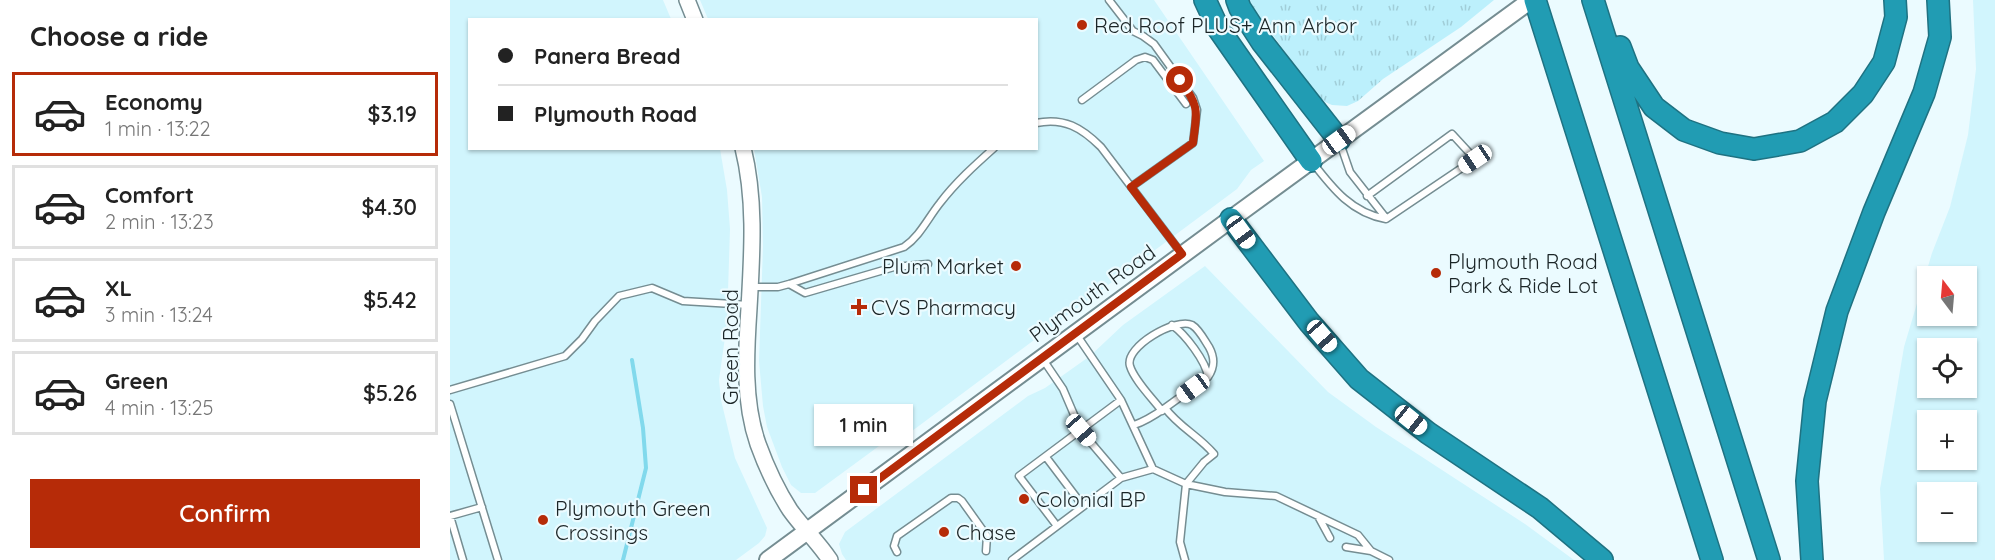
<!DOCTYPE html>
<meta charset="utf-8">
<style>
body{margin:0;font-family:Quicksand,sans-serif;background:#f6f6f6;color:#222;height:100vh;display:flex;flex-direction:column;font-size:22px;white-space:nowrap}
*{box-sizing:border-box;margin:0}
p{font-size:20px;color:#767676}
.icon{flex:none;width:33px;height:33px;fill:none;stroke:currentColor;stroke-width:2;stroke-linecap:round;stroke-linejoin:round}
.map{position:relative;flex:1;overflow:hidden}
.drawer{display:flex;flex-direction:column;background:#fff;width:450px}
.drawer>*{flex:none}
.guide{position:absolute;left:18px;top:18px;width:570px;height:132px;border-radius:0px;box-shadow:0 2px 4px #0004;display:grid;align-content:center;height:132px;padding:0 30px;background:#fff}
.needle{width:39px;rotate:344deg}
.fabs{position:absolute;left:1467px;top:266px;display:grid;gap:12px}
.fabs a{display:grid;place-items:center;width:60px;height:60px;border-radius:0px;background:#fff;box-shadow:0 2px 4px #0004;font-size:30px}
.end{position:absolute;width:27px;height:27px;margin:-14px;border:8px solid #b62b08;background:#fff;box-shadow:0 0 0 3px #fff}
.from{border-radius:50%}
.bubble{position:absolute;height:42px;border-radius:0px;background:#fff;box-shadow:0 2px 4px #0004;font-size:20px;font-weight:600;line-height:42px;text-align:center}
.car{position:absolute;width:18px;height:36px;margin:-18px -9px;border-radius:8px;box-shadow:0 0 4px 2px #0007;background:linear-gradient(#fff 24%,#345 0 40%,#fff 0 76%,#345 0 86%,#fff 0)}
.guide b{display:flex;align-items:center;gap:21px;height:57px;font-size:22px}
.guide b+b{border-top:2px solid #e0e0e0}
.guide i{width:15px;height:15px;background:#222}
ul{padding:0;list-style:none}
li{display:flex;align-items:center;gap:18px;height:84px;margin:0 12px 9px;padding:0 18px;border:3px solid #e0e0e0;border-radius:0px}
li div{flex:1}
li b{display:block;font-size:22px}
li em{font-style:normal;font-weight:600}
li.current{border-color:#b62b08}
li>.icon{width:54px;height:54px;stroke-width:1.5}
h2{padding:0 30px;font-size:27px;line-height:72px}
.button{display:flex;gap:12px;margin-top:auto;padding:12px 30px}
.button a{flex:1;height:69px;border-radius:0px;background:#b62b08;color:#fff;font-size:24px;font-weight:600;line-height:69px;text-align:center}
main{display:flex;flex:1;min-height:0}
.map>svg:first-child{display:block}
.built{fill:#d1f5fd;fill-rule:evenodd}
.grass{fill:url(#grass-tufts)}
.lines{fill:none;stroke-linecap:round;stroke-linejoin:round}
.stream{stroke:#81d9ec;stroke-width:4}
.service-casing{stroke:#758d92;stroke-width:9}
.tertiary-casing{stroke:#758d92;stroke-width:18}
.secondary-casing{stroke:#758d92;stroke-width:20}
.motorway-casing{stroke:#1f7282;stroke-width:24}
.service{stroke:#fff;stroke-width:6}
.tertiary{stroke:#fff;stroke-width:15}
.secondary{stroke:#fff;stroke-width:16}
.motorway{stroke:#219cb3;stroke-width:21}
.route{stroke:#b62b08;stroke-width:8}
.poi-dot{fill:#b62b08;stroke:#ebfbff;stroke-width:2}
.labels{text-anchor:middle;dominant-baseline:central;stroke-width:4.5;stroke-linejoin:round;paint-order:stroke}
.poi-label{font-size:21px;fill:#1b2527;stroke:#ebfbff;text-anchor:start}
.street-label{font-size:21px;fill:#1b2527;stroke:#ebfbff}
</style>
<main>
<section class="drawer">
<h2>Choose a ride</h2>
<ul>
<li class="current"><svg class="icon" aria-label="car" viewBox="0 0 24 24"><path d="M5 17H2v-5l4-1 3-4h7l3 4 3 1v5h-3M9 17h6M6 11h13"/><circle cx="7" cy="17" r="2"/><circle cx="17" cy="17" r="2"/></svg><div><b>Economy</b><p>1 min · 13:22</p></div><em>$3.19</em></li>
<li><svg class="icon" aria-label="car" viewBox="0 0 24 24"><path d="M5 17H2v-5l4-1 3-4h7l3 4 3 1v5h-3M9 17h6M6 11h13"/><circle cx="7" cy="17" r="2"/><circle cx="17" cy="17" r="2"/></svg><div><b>Comfort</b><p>2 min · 13:23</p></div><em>$4.30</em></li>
<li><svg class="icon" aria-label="car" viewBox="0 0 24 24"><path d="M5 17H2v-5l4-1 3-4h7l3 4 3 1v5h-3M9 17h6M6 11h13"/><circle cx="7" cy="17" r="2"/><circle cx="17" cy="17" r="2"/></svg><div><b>XL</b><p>3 min · 13:24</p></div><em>$5.42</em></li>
<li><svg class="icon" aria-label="car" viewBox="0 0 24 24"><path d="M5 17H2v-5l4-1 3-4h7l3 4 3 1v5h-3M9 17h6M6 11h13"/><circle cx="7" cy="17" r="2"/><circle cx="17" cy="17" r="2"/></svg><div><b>Green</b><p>4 min · 13:25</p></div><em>$5.26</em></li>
</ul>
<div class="button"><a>Confirm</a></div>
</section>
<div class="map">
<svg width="1545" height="560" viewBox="0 0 1545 560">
<defs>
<pattern id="grass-tufts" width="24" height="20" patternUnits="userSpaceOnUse" patternTransform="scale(1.5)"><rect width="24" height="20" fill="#bcf0fc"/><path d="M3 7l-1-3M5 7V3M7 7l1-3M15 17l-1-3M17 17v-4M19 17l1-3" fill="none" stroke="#a1ced8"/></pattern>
</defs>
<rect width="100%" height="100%" fill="#ebfbff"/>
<path class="built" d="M0 0H213L221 19 20 20V148L270 149 277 190 280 229 277 323 269 380 271 400 285 458 317 528 315 536 309 543 286 560H0Z
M250 0H704L814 161 801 170 787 189 458 434 450 437 444 435 365 493H351L341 485 332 467 317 427 313 406 309 361 313 246 312 197 304 149 586 148V20L258 19Z
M1523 0H1545V560H1434L1430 489 1454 347 1482 253 1500 207 1518 135 1526 69ZM1478 276H1516V315H1478ZM1478 348H1516V387H1478ZM1478 420H1516V459H1478ZM1478 492H1516V531H1478Z
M755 266 878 392 926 427 1075 524 1124 560H396L392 554 389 544 395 532 578 396 595 388 640 356 673 325Z"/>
<path class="grass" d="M800 0H1044L1011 27 933 79 908 101 897 106 882 105 875 102 864 92 804 9Z"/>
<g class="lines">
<path class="stream" d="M173 560 196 468 193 428 182 360"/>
<g class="service-casing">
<path id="service" d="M659 0 683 31 693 36 704 44 743 98 747 110 743 143 681 187
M632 100 686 60 695 57 703 60 736 104
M586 123C614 117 632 128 651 147L732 254
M890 143 900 172 936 218
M863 163C883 189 902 213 936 219L1025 159 1002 134 917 196
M339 284 355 293 444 267 478 264
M301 287H328L339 284 454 247C470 236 478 218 490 203 506 182 525 165 544 148
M722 325C735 334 756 361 758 377
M626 334 671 400 703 469 736 484 775 492 826 496 908 535 921 551 939 560
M592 358 613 389 631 431 671 478 703 469
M0 390 115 356 132 339 145 321 169 296 202 288 233 301 299 305
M0 404 48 560
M715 408C729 427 749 436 764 454L754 462 736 484 730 542 735 560
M684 425C696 421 705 415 715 408L758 377C765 367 765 358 759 347 755 341 749 329 742 325 726 317 674 347 680 366 684 380 703 399 712 411
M596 457 633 506
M868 516 880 538
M607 526 569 476 671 400
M896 547 921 551
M447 552 444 546 447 536 501 498H508L512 501 537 536 536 551
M13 560 0 516 32 507
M562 560 671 478"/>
</g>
<g class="tertiary-casing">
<path id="tertiary" d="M237 0 245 20
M293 148C306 200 302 255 299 308 296 353 293 401 308 444 316 466 327 490 340 510 352 527 368 542 380 560"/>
</g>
<g class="secondary-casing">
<path id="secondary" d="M318 560 781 219 1081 0"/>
</g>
<g class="motorway-casing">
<path id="motorway" d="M755 0 768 28 861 161
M787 0 790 8 812 42 889 140
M1085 0 1262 560
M1143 0 1319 560
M1170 47 1178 68 1204 107 1234 130 1270 143 1304 149 1350 141 1385 122 1413 94 1434 62 1446 17 1445 0
M781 219 859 322 909 379 978 433 1090 508 1152 560
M1362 560 1357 481 1365 401 1387 311 1424 212 1474 93 1490 37 1488 0"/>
</g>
<use href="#service" class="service"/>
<use href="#tertiary" class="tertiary"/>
<use href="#secondary" class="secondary"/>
<use href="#motorway" class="motorway"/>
</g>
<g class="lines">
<path class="route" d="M414 490 732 254 681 187 743 143C747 111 750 107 730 80"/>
</g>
<g class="poi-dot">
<circle cx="632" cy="25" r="6"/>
<circle cx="566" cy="266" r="6"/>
<circle cx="986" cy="273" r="6"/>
<path d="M406 298h6v6h6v6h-6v6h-6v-6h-6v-6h6z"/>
<circle cx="574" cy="499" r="6"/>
<circle cx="93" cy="520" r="6"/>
<circle cx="494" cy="532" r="6"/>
</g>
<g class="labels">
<g class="poi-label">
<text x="644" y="25">Red Roof PLUS+ Ann Arbor</text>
<text x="998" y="261">Plymouth Road<tspan x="998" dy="24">Park &amp; Ride Lot</tspan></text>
<text x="554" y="266" text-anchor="end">Plum Market</text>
<text x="421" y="307">CVS Pharmacy</text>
<text x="586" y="499">Colonial BP</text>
<text x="105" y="508">Plymouth Green<tspan x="105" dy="24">Crossings</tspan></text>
<text x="506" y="532">Chase</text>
</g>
<g class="street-label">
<text transform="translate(642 293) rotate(-36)">Plymouth Road</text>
<text transform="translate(280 347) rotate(-90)">Green Road</text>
</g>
</g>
</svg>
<div class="fabs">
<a><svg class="needle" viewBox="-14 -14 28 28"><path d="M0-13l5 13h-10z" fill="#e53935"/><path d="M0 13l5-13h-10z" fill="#767676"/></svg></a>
<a><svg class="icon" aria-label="locate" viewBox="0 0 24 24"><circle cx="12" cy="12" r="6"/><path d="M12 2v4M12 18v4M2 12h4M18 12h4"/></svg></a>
<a>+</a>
<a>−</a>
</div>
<i class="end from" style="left:730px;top:80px"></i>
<i class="end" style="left:414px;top:490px"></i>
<div class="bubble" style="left:364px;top:404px;width:99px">1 min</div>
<i class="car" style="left:889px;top:140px;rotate:54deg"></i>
<i class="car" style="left:1025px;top:159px;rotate:236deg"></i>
<i class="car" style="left:791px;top:232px;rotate:144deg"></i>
<i class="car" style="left:872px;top:336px;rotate:139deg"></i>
<i class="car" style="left:743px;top:388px;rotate:234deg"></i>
<i class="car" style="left:961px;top:420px;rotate:129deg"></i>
<i class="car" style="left:631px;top:430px;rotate:139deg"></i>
<div class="guide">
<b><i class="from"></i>Panera Bread</b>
<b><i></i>Plymouth Road</b>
</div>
</div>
</main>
